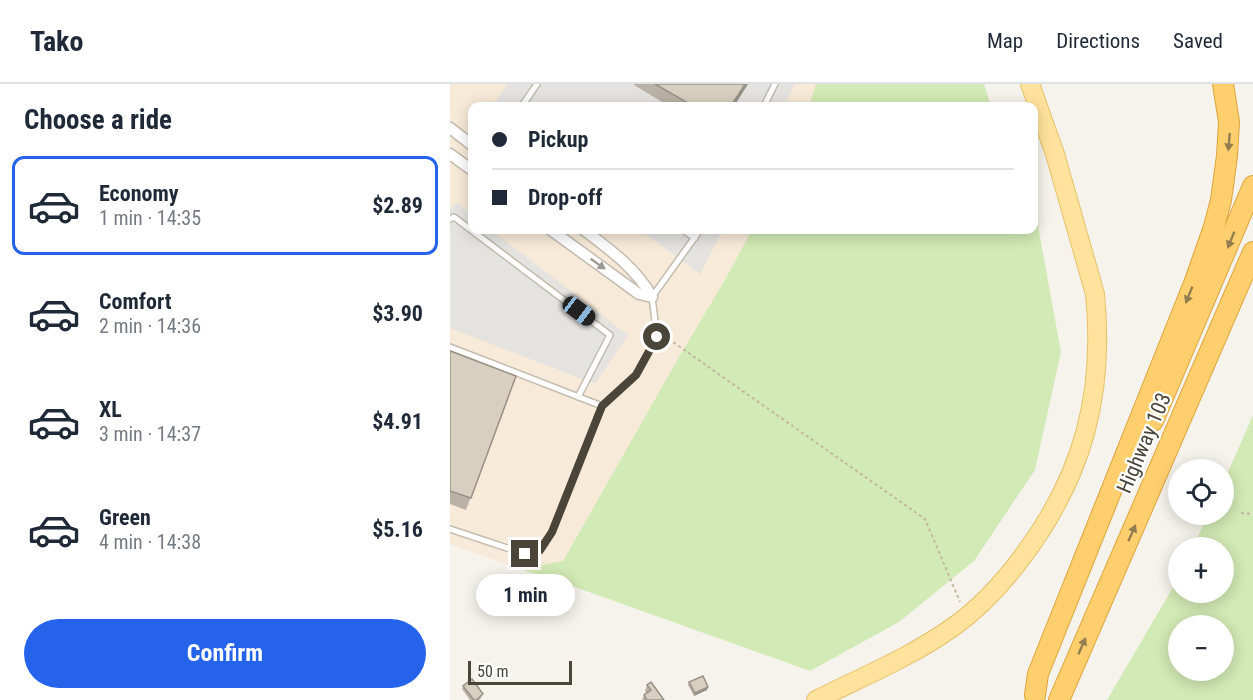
<!DOCTYPE html>
<meta charset="utf-8">
<style>
body{margin:0;font-family:"Roboto Condensed",sans-serif;background:#f2f2f3;color:#1f2937;height:100vh;display:flex;flex-direction:column;font-size:22px;white-space:nowrap}
*{box-sizing:border-box;margin:0}
p{font-size:20px;color:#747a83}
.icon{flex:none;width:33px;height:33px;fill:none;stroke:currentColor;stroke-width:2;stroke-linecap:round;stroke-linejoin:round}
.map{position:relative;flex:1;overflow:hidden}
.sheet{display:flex;flex-direction:column;background:#fff;width:450px}
.sheet>*{flex:none}
.hud{position:absolute;left:18px;top:18px;width:570px;height:132px;border-radius:12px;box-shadow:0 3px 15px #0003;display:grid;align-content:center;height:132px;padding:0 24px;background:#fff}
.fabs{position:absolute;left:718px;top:375px;display:grid;gap:12px}
.fabs a{display:grid;place-items:center;width:66px;height:66px;border-radius:50%;background:#fff;box-shadow:0 3px 15px #0003;font-size:30px}
.scale{position:absolute;left:18px;bottom:15px;width:104px;box-sizing:border-box;padding-left:6px;border:3px solid #4b4439;border-top:0;font-size:16px;line-height:21px;white-space:nowrap;color:#4b4439;-webkit-text-stroke:4px #fff;paint-order:stroke}
.end{position:absolute;width:27px;height:27px;margin:-14px;border:8px solid #4b4439;background:#fff;box-shadow:0 0 0 3px #fff}
.from{border-radius:50%}
.bubble{position:absolute;height:42px;border-radius:21px;background:#fff;box-shadow:0 3px 15px #0003;font-size:20px;font-weight:700;line-height:42px;text-align:center}
.car{position:absolute;width:18px;height:36px;margin:-18px -9px;border-radius:8px;box-shadow:0 0 4px 2px #0007;background:linear-gradient(#222 24%,#8ab4d8 0 40%,#222 0 76%,#8ab4d8 0 86%,#222 0)}
.hud b{display:flex;align-items:center;gap:21px;height:57px;font-size:22px}
.hud b+b{border-top:2px solid #e0e1e3}
.hud i{width:15px;height:15px;background:#1f2937}
ul{padding:0;list-style:none}
li{display:flex;align-items:center;gap:18px;height:99px;margin:0 12px 9px;padding:0 12px;border:3px solid transparent;border-radius:12px}
li div{flex:1}
li b{display:block;font-size:22px}
li em{font-style:normal;font-weight:700}
li.current{border-color:#2563eb}
li>.icon{width:54px;height:54px;stroke-width:1.5}
h2{padding:0 24px;font-size:27px;line-height:72px}
.button{display:flex;gap:12px;margin-top:auto;padding:12px 24px}
.button a{flex:1;height:69px;border-radius:36px;background:#2563eb;color:#fff;font-size:24px;font-weight:700;line-height:69px;text-align:center}
header{display:flex;align-items:center;gap:36px;box-sizing:border-box;height:84px;padding:0 30px;background:#fff;border-bottom:2px solid #e0e1e3}
header strong{font-size:28px}
nav{display:flex;gap:33px;margin-inline-start:auto;font-size:21px}
main{display:flex;flex:1;min-height:0}
.map>svg:first-child{display:block}
.commercial{fill:#f7ead8}
.green{fill:#d2eab5;fill-rule:evenodd}
.parking{fill:#e5e3e0}
.lines{fill:none;stroke-linecap:round;stroke-linejoin:round}
.service-casing{stroke:#c2bbae;stroke-width:8}
.minor-casing{stroke:#c2bbae;stroke-width:13}
.primary-casing{stroke:#e6c16a;stroke-width:20}
.motorway-casing{stroke:#e0a43c;stroke-width:22}
.path{stroke:#c4b79f;stroke-width:2;stroke-dasharray:3 3;stroke-linecap:butt}
.service{stroke:#fff;stroke-width:5}
.minor{stroke:#fff;stroke-width:10}
.primary{stroke:#ffe39c;stroke-width:18}
.motorway{stroke:#ffcf6e;stroke-width:20}
.wall{fill:#bab2a6}
.shaded-wall{fill:#979187}
.building{fill:#d8cfc1;stroke:#979187;stroke-width:1.5}
.oneway{fill:#937c4e}
.oneway2{fill:#9c9892}
.route{stroke:#4b4439;stroke-width:8}
.labels{text-anchor:middle;dominant-baseline:central;stroke-width:4.5;stroke-linejoin:round;paint-order:stroke}
.street-label{font-size:21px;fill:#4b4439;stroke:#fff}
</style>
<header>
<strong>Tako</strong>
<nav><a>Map</a><a>Directions</a><a>Saved</a></nav>
</header>
<main>
<section class="sheet">
<h2>Choose a ride</h2>
<ul>
<li class="current"><svg class="icon" aria-label="car" viewBox="0 0 24 24"><path d="M5 17H2v-5l4-1 3-4h7l3 4 3 1v5h-3M9 17h6M6 11h13"/><circle cx="7" cy="17" r="2"/><circle cx="17" cy="17" r="2"/></svg><div><b>Economy</b><p>1 min · 14:35</p></div><em>$2.89</em></li>
<li><svg class="icon" aria-label="car" viewBox="0 0 24 24"><path d="M5 17H2v-5l4-1 3-4h7l3 4 3 1v5h-3M9 17h6M6 11h13"/><circle cx="7" cy="17" r="2"/><circle cx="17" cy="17" r="2"/></svg><div><b>Comfort</b><p>2 min · 14:36</p></div><em>$3.90</em></li>
<li><svg class="icon" aria-label="car" viewBox="0 0 24 24"><path d="M5 17H2v-5l4-1 3-4h7l3 4 3 1v5h-3M9 17h6M6 11h13"/><circle cx="7" cy="17" r="2"/><circle cx="17" cy="17" r="2"/></svg><div><b>XL</b><p>3 min · 14:37</p></div><em>$4.91</em></li>
<li><svg class="icon" aria-label="car" viewBox="0 0 24 24"><path d="M5 17H2v-5l4-1 3-4h7l3 4 3 1v5h-3M9 17h6M6 11h13"/><circle cx="7" cy="17" r="2"/><circle cx="17" cy="17" r="2"/></svg><div><b>Green</b><p>4 min · 14:38</p></div><em>$5.16</em></li>
</ul>
<div class="button"><a>Confirm</a></div>
</section>
<div class="map">
<svg width="803" height="616" viewBox="0 0 803 616">
<rect width="100%" height="100%" fill="#f6f3ec"/>
<path class="commercial" d="M0 0H366L359 22H22V146H302L276 194 229 273 113 477 69 485 0 460Z"/>
<path class="green" d="M366 0H534L541 22H359Z
M584 120 611 268 585 386 524 477 449 538 360 587 97 493 69 485 113 477 229 273 276 194 302 146H584Z
M803 331V616H657L729 493V508H774V464L743 463 758 431 774 430V397ZM729 542H774V586H729Z"/>
<path class="parking" d="M57 0H345L334 22H43Z
M7 119 22 131V146H41L178 251 145 300 0 244V125Z
M190 146H273L250 190Z"/>
<g class="lines">
<g class="service-casing">
<path id="service" d="M72 22 87 0
M314 22 325 0
M0 135 4 133 160 251 128 313
M233 146 245 154
M0 263 152 322
M0 445 75 470 90 467 102 448 152 322 186 291 207 253 202 213 250 146"/>
</g>
<g class="minor-casing">
<path id="minor" d="M0 44 22 61
M0 70 22 86
M101 146 189 210 202 213
M134 146C159 165 186 184 202 213"/>
</g>
<g class="primary-casing">
<path id="primary" d="M366 616C412 593 461 573 503 543 530 524 553 499 573 472 633 392 655 310 645 210L605 70 580 0"/>
</g>
<g class="motorway-casing">
<path id="motorway" d="M703 337 803 102
M585 611 588 590 745 197 764 143 771 116 777 72 779 38 773 0
M609 616 803 168"/>
</g>
<path class="path" d="M216 242 223 258 475 435 510 518
M791 429 803 430"/>
<use href="#service" class="service"/>
<use href="#minor" class="minor"/>
<use href="#primary" class="primary"/>
<use href="#motorway" class="motorway"/>
</g>
<path class="wall" d="M184 0H298L284 22H219L184 1Z
M0 267 66 292 16 426 0 420Z
M102 508 100 514 88 527 79 519 82 513Z
M239 598 258 603 257 606 244 612 238 601Z
M197 601 214 616H192L194 611 196 609 195 607Z
M13 602 32 613 29 616H20L12 605Z"/>
<path class="shaded-wall" d="M295 0H298L284 22H281Z
M102 508 100 514 88 527 91 521Z
M258 603 257 606 244 612 245 609Z"/>
<path class="building" d="M205 0H295L281 22H243Z
M0 267 66 292 21 414 0 407Z
M93 500 102 508 91 521 82 513Z
M253 592 258 603 245 609 239 598Z
M22 595 33 610 26 616H24L13 602Z
M201 598 214 616H197L194 611 201 606 197 601Z"/>
<defs><path id="oneway-solid" d="M-6-.8H1V-3.2L6.5 0L1 3.2V.8H-6Z" transform="scale(1.5)"/></defs>
<g class="oneway">
<use href="#oneway-solid" transform="translate(779 58) rotate(95)"/>
<use href="#oneway-solid" transform="translate(781 156) rotate(112)"/>
<use href="#oneway-solid" transform="translate(739 211) rotate(112)"/>
<use href="#oneway-solid" transform="translate(682 449) rotate(-66)"/>
<use href="#oneway-solid" transform="translate(632 562) rotate(-66)"/>
</g>
<use class="oneway2" href="#oneway-solid" transform="translate(148 180) rotate(35)"/>
<g class="lines">
<path class="route" d="M75 470 90 466 102 448 152 322 186 291 207 253"/>
</g>
<g class="labels">
<g class="street-label">
<text transform="translate(694 359) rotate(-67)">Highway 103</text>
</g>
</g>
</svg>
<div class="fabs">
<a><svg class="icon" aria-label="locate" viewBox="0 0 24 24"><circle cx="12" cy="12" r="6"/><path d="M12 2v4M12 18v4M2 12h4M18 12h4"/></svg></a>
<a>+</a>
<a>−</a>
</div>
<div class="scale">50 m</div>
<i class="end from" style="left:207px;top:253px"></i>
<i class="end" style="left:75px;top:470px"></i>
<div class="bubble" style="left:26px;top:490px;width:99px">1 min</div>
<i class="car" style="left:129px;top:227px;rotate:127deg"></i>
<div class="hud">
<b><i class="from"></i>Pickup</b>
<b><i></i>Drop-off</b>
</div>
</div>
</main>
